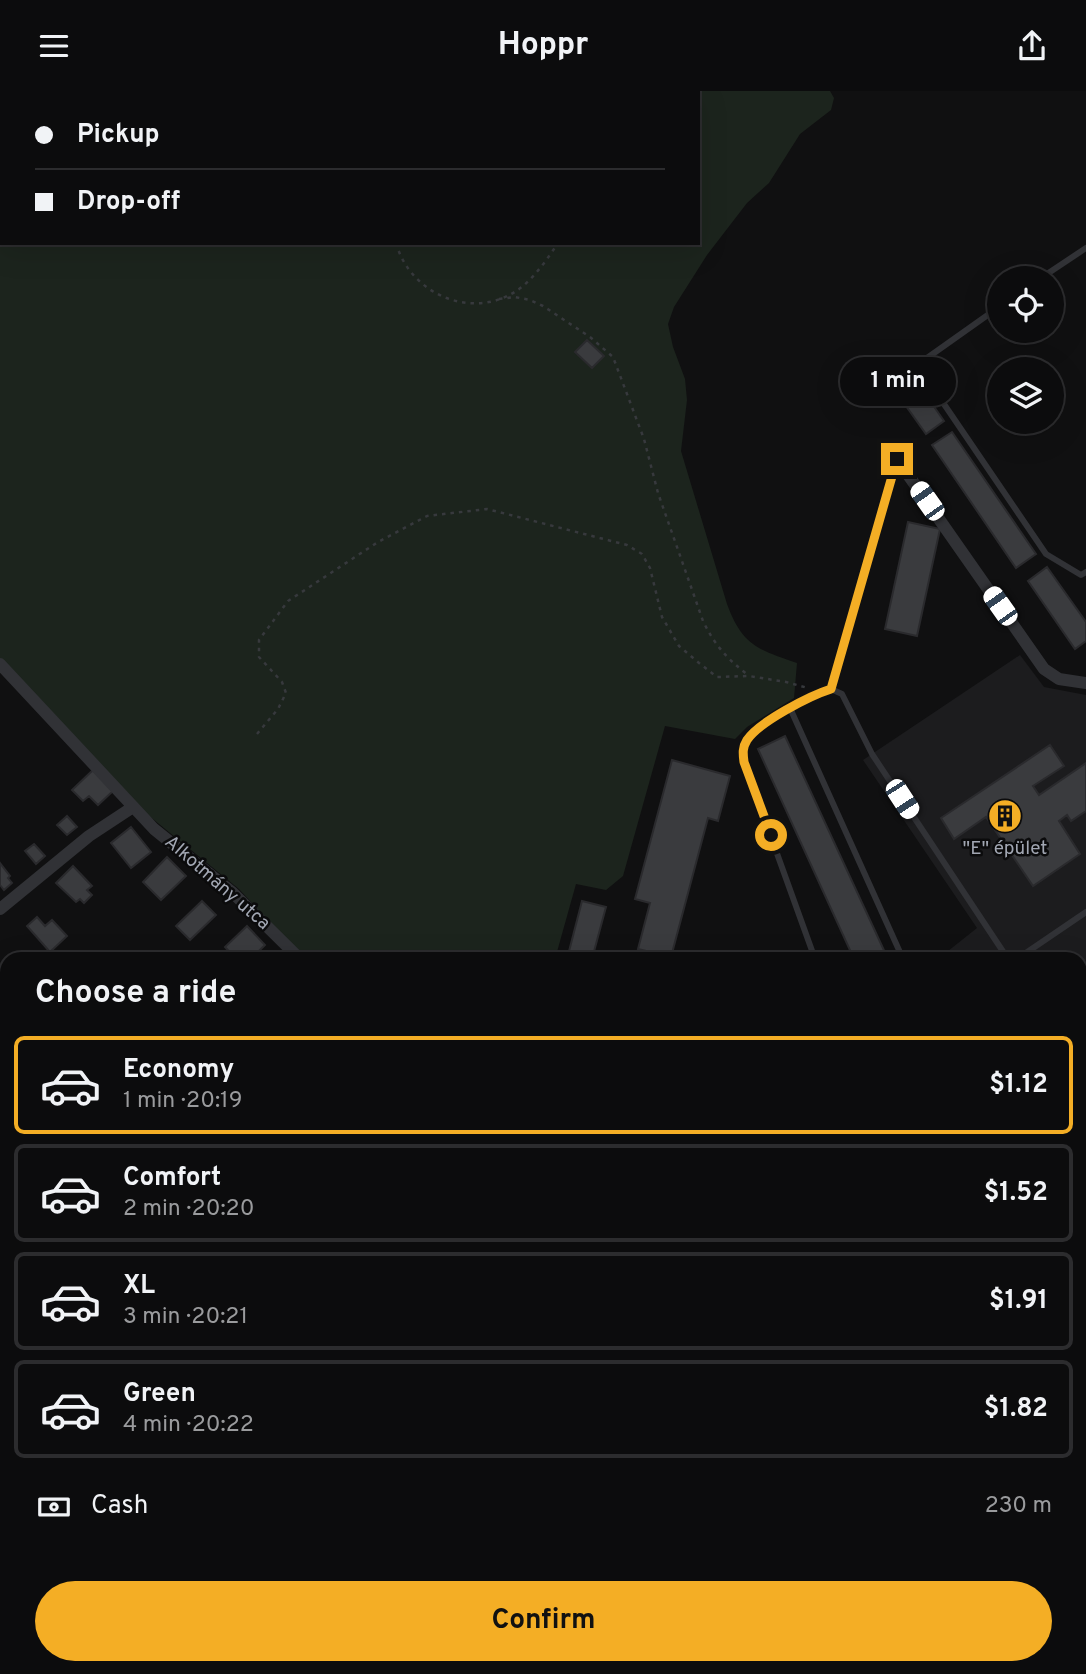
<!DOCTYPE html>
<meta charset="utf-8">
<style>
body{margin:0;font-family:Overpass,sans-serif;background:#151516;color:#f1f3f6;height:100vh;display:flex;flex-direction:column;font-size:26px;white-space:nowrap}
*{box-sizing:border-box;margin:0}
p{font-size:23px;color:#9a9b9d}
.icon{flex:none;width:38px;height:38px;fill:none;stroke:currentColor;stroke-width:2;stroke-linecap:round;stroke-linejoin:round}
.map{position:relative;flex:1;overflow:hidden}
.details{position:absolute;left:0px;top:861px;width:1087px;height:723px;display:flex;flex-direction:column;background:#0c0c0d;border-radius:21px 21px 0 0;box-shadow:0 7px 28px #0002,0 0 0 2px #2c2c2e}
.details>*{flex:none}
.hud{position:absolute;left:0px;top:0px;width:700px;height:154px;box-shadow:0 7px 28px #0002,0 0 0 2px #2c2c2e;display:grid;align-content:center;height:154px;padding:0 35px;background:#0c0c0d}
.fabs{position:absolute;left:987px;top:175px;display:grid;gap:14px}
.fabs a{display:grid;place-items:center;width:77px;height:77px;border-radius:50%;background:#0c0c0d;box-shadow:0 7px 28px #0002,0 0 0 2px #2c2c2e;font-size:35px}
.end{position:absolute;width:32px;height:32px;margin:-16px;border:9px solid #f4ae25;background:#111;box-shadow:0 0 0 4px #111}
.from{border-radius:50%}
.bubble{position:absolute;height:49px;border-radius:24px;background:#0c0c0d;box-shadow:0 7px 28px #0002,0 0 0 2px #2c2c2e;font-size:23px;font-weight:700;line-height:49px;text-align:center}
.car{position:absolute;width:21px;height:42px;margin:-21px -10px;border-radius:9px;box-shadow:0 0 5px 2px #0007;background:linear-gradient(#fff 24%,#345 0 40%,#fff 0 76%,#345 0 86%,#fff 0)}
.hud b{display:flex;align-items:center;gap:24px;height:66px;font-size:26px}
.hud b+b{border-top:2px solid #2c2c2e}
.hud i{width:18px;height:18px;background:#f1f3f6}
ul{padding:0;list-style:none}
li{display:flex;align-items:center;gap:21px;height:98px;margin:0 14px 10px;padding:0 21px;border:4px solid #2c2c2e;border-radius:10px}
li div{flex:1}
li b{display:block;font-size:26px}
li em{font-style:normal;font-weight:700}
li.selected{border-color:#f4ae25}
li>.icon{width:63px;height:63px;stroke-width:1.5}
h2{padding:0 35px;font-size:32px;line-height:84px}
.pay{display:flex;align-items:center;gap:18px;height:77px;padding:0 35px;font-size:26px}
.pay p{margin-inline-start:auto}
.action{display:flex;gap:14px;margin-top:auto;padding:14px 35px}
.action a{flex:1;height:80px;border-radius:42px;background:#f4ae25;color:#111;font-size:28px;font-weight:700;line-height:80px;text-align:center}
header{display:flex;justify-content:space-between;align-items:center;height:91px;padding:0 35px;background:#0c0c0d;font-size:32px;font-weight:700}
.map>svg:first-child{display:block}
.built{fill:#1c1c1e}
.green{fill:#1c241d;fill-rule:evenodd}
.building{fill:#3a3b3e;stroke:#2a2a2d;stroke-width:2}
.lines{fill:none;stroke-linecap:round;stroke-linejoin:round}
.path{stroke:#37393d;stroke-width:2.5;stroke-dasharray:3.5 5;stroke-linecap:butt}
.service{stroke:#313236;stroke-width:6}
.minor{stroke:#313236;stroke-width:12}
.tertiary{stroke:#313236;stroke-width:16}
.route{stroke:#f4ae25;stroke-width:9}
.labels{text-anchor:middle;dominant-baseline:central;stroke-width:5;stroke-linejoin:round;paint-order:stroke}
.poi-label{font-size:19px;fill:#a1a6b2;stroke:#0b0b0c}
.street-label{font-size:19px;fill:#a1a6b2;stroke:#0b0b0c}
</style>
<header><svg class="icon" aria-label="menu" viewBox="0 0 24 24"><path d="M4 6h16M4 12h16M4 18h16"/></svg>Hoppr<svg class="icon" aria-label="share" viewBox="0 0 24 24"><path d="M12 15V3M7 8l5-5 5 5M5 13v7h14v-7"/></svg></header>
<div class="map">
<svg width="1086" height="1583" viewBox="0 0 1086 1583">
<rect width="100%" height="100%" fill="#101011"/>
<path class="built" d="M1020 564 1044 596 1086 604V1255L1080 1246V868H938L977 837 863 669Z
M554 1577H810V1583H555Z
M834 1577H983V1583H835Z"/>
<path class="green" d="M0 0H830L834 7 831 19 800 43 769 92 747 112 707 164 674 216 668 233 673 256 685 288 687 309 681 360 727 513C742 554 758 559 797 572L794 607 747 636 735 648 665 635 623 785 606 799 576 793 555 868H304L239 798 148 724 0 567ZM2 2H698V152H2Z"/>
<path class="building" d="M587 249 604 265 592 277 575 261Z
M910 281 944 330 926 343 891 294Z
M952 341 1036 463 1016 477 932 354Z
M908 431 940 438 917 545 885 538Z
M1047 476 1086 531V550L1075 558 1028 490Z
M785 645 888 868H854L758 658Z
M1050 654 1064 675 1033 695 1039 704 1086 672V720L1071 730 1067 724 1059 730 1080 763 1033 795 986 726 954 748 941 727Z
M672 669 730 685 718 730 708 727 671 866 638 858 650 812 635 808Z
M93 679 113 700 98 714 89 705 83 710 72 699Z
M67 725 77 736 67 744 57 734Z
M131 736 151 761 131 777 111 752Z
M34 753 45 765 36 773 25 760Z
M167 766 186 785 161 809 143 791Z
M0 772 10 785 8 787 12 792 4 799 0 794Z
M73 775 92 795 87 799 92 804 84 812 80 808 76 811 56 792Z
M202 810 216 824 190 849 176 835Z
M582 810 606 816 592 868H567Z
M37 826 45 835 52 829 67 845 50 861 27 835Z
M247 835 265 854 251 868 244 864 236 868 225 856Z
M1086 1301V1339L1080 1343V1305Z
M126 1577H140L147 1583H121Z
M625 1577H669L670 1583H626Z
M681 1577H779L780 1583H758L757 1578 726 1583H682Z
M848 1577H878L877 1583H847Z"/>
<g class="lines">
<path class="path" d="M471 2 472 0
M651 2V0
M396 152C411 206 478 232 523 195 537 183 548 167 558 152
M499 208 515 206 530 209 543 215 590 246 613 266 644 348 658 402 703 530C714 553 727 568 748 584
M257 643 278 618 286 602 282 591 259 566V549L288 510 378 451 427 425 487 418 627 454 642 463 650 477 662 526 679 555 699 572 717 586 749 585 786 591 808 597
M334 1577 336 1583
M95 1583 100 1577"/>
<path class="service" d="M1041 187 1086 157
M999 216 927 267 931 294 1046 463 1081 484 1086 481
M831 598 897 371
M790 617 903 868
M815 868 744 671C743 663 742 657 747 649 759 631 809 605 831 598L842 603 872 663 1008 868
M1017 868 1086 821
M1080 938 1086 934
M1080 969 1086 978"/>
<path class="minor" d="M10 0 12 2
M897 368 1044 578 1059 588 1086 592
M0 573 154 738 233 802 300 868
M0 818 89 745 133 716
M1080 1408 1086 1419
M819 1577 820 1583
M64 1583 70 1577"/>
<path class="tertiary" d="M1080 1425H1086
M14 1583 20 1577"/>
</g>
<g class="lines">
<path class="route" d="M771 744 744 671C743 663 742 657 747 649 759 631 809 605 831 598L897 368"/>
</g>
<defs>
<g id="building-disc" transform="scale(1.75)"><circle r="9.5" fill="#f4ae25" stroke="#0b0b0c"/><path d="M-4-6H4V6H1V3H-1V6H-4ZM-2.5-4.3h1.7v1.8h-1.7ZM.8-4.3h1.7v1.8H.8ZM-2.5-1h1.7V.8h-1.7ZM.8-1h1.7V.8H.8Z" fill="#111"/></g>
</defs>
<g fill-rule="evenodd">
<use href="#building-disc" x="1005" y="725"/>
</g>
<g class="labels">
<g class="poi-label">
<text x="1005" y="758">"E" épület</text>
</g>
<g class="street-label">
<text transform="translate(217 792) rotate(41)">Alkotmány utca</text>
</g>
</g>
</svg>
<div class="fabs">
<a><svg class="icon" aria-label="locate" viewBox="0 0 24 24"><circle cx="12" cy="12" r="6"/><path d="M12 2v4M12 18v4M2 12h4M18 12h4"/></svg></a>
<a><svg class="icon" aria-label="layers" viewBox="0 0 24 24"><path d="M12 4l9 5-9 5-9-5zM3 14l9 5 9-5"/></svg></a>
</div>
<i class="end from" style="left:771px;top:744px"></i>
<i class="end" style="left:897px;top:368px"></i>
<div class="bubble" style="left:840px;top:266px;width:116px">1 min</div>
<i class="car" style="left:927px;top:410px;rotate:325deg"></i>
<i class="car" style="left:1000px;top:515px;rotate:325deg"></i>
<i class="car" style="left:902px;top:708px;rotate:147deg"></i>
<div class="hud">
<b><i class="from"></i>Pickup</b>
<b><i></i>Drop-off</b>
</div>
<section class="details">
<h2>Choose a ride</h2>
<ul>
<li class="selected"><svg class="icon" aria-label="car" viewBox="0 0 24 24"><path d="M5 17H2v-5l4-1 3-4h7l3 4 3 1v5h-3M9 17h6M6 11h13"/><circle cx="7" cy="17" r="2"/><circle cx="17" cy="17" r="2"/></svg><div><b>Economy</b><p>1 min · 20:19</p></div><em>$1.12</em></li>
<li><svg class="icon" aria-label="car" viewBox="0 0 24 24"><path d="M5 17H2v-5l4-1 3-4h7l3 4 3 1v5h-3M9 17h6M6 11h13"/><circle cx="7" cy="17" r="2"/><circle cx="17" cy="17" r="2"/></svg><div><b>Comfort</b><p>2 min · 20:20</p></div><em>$1.52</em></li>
<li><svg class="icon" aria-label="car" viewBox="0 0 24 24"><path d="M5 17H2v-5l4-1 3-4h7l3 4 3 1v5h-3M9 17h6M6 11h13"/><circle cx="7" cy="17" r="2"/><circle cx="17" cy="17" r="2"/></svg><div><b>XL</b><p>3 min · 20:21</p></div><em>$1.91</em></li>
<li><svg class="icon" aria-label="car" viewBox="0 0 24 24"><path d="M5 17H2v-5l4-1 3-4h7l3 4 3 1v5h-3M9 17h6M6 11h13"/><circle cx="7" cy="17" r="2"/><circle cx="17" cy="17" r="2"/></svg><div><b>Green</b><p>4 min · 20:22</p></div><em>$1.82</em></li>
</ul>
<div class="pay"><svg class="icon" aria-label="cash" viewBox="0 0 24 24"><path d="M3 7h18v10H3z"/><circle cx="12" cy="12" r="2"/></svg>Cash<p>230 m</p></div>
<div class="action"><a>Confirm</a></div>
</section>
</div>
